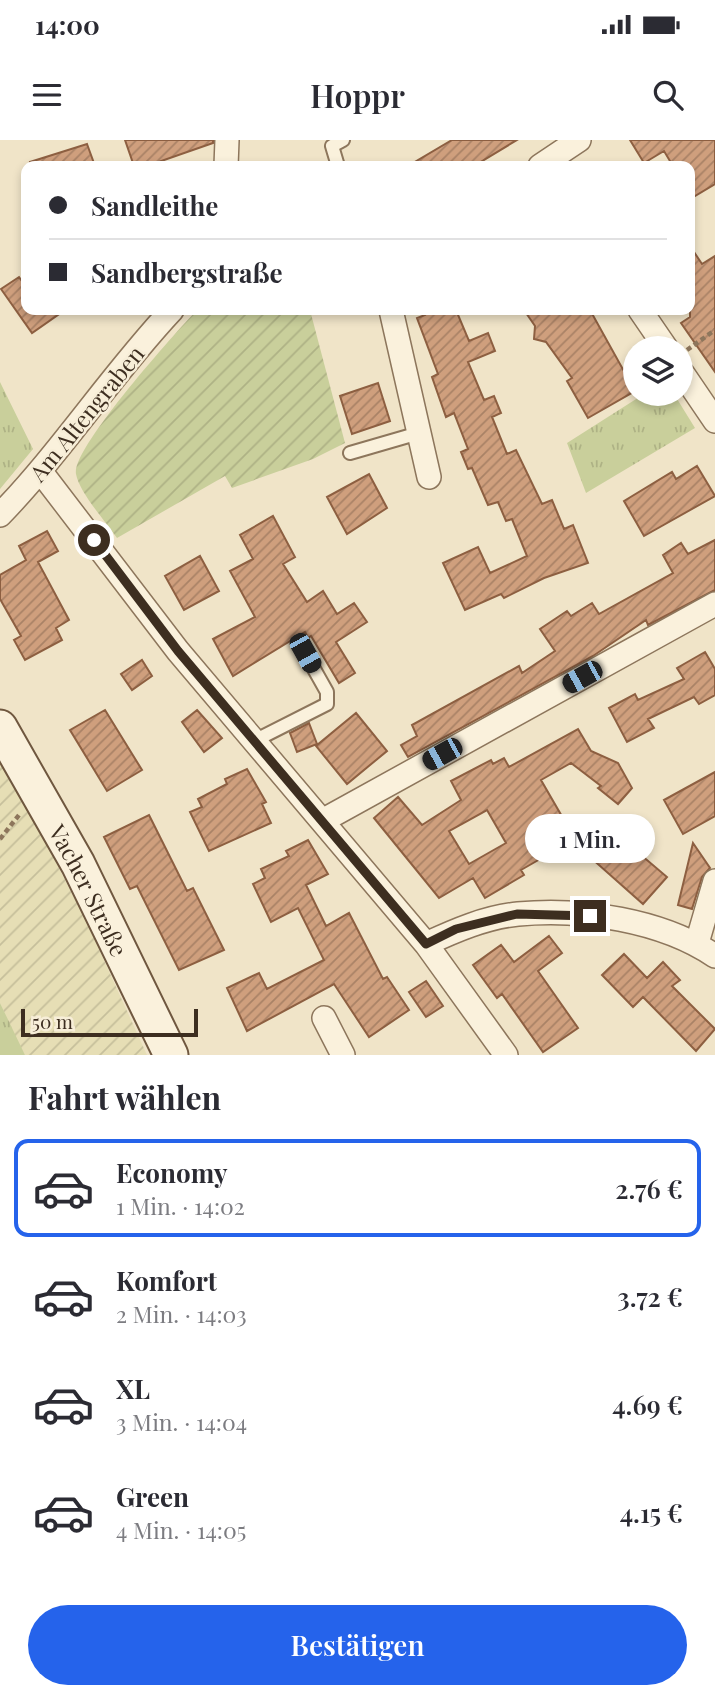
<!DOCTYPE html>
<html lang="de">
<meta charset="utf-8">
<style>
body{margin:0;font-family:"Playfair Display",serif;background:#f7f7f7;color:#2b2b33;height:100vh;display:flex;flex-direction:column;font-size:26px;white-space:nowrap}
*{box-sizing:border-box;margin:0}
p{font-size:23px;color:#7c7c81}
.icon{flex:none;width:38px;height:38px;fill:none;stroke:currentColor;stroke-width:2;stroke-linecap:round;stroke-linejoin:round}
.map{position:relative;height:915px;overflow:hidden}
.drawer{display:flex;flex-direction:column;background:#fff;flex:1}
.drawer>*{flex:none}
.guide{position:absolute;left:21px;top:21px;width:674px;height:154px;border-radius:14px;box-shadow:0 4px 10px #0003;display:grid;align-content:center;height:154px;padding:0 28px;background:#fff}
.buttons{position:absolute;left:623px;top:196px;display:grid;gap:14px}
.buttons a{display:grid;place-items:center;width:70px;height:70px;border-radius:50%;background:#fff;box-shadow:0 4px 10px #0003;font-size:35px}
.scale{position:absolute;left:21px;bottom:18px;width:177px;box-sizing:border-box;padding-left:7px;border:4px solid #3d2e20;border-top:0;font-size:19px;line-height:24px;white-space:nowrap;color:#3d2e20;-webkit-text-stroke:5px #f7eed8;paint-order:stroke}
.end{position:absolute;width:32px;height:32px;margin:-16px;border:9px solid #3d2e20;background:#fff;box-shadow:0 0 0 4px #fff}
.from{border-radius:50%}
.bubble{position:absolute;height:49px;border-radius:24px;background:#fff;box-shadow:0 4px 10px #0003;font-size:23px;font-weight:600;line-height:49px;text-align:center}
.car{position:absolute;width:21px;height:42px;margin:-21px -10px;border-radius:9px;box-shadow:0 0 5px 2px #0007;background:linear-gradient(#222 24%,#8ab4d8 0 40%,#222 0 76%,#8ab4d8 0 86%,#222 0)}
.guide b{display:flex;align-items:center;gap:24px;height:66px;font-size:26px}
.guide b+b{border-top:2px solid #e1e1e2}
.guide i{width:18px;height:18px;background:#2b2b33}
ul{padding:0;list-style:none}
li{display:flex;align-items:center;gap:21px;height:98px;margin:0 14px 10px;padding:0 14px;border:4px solid transparent;border-radius:14px}
li div{flex:1}
li b{display:block;font-size:26px}
li em{font-style:normal;font-weight:600}
li.current{border-color:#2563eb}
li>.icon{width:63px;height:63px;stroke-width:1.5}
h2{padding:0 28px;font-size:32px;line-height:84px}
.cta{display:flex;gap:14px;margin-top:auto;padding:14px 28px}
.cta a{flex:1;height:80px;border-radius:42px;background:#2563eb;color:#fff;font-size:28px;font-weight:600;line-height:80px;text-align:center}
.status{display:flex;justify-content:space-between;align-items:center;height:49px;padding:0 35px;background:#fff;direction:ltr}
.status svg{height:19px;fill:currentColor}
header{display:flex;justify-content:space-between;align-items:center;height:91px;padding:0 28px;background:#fff;font-size:32px;font-weight:600}
.map>svg:first-child{display:block}
.farmland{fill:url(#farmland-furrows)}
.grass{fill:url(#grass-tufts)}
.garden{fill:url(#garden-furrows)}
.building{fill:url(#building-hatch);stroke:#8d5f41;stroke-width:2;fill-rule:evenodd}
.lines{fill:none;stroke-linecap:round;stroke-linejoin:round}
.lane-casing{stroke:#8d765c;stroke-width:16}
.street-casing{stroke:#8d765c;stroke-width:26}
.secondary-casing{stroke:#6f573f;stroke-width:37}
.path{stroke:#8d765c;stroke-width:4.5;stroke-dasharray:5 3.5;stroke-linecap:butt}
.lane{stroke:#faf1dc;stroke-width:12}
.street{stroke:#faf1dc;stroke-width:23}
.secondary{stroke:#faf1dc;stroke-width:33}
.route{stroke:#3d2e20;stroke-width:9}
.labels{text-anchor:middle;dominant-baseline:central;stroke-width:5;stroke-linejoin:round;paint-order:stroke}
.street-label{font-size:23px;fill:#3d2e20;stroke:#f7eed8}
</style>
<div class="status"><b>14:00</b><svg viewBox="0 0 49 12"><path d="M0 12V9h3v3zM5 12V6h3v6zM10 12V3h3v9zM15 12V0h3v12zM26 1h20v11H26zM47 4h2v5h-2z"/></svg></div>
<header><svg class="icon" aria-label="menu" viewBox="0 0 24 24"><path d="M4 6h16M4 12h16M4 18h16"/></svg>Hoppr<svg class="icon" aria-label="search" viewBox="0 0 24 24"><circle cx="10" cy="10" r="6"/><path d="M15 15l6 6"/></svg></header>
<div class="map">
<svg width="715" height="915" viewBox="0 0 715 915">
<defs>
<pattern id="farmland-furrows" width="10" height="10" patternUnits="userSpaceOnUse" patternTransform="scale(1.75)"><rect width="10" height="10" fill="#e6deb5"/><path d="M-1 1l2-2M0 10L10 0M9 11l2-2" fill="none" stroke="#c6bf9b"/></pattern>
<pattern id="grass-tufts" width="24" height="20" patternUnits="userSpaceOnUse" patternTransform="scale(1.75)"><rect width="24" height="20" fill="#c9cf9b"/><path d="M3 7l-1-3M5 7V3M7 7l1-3M15 17l-1-3M17 17v-4M19 17l1-3" fill="none" stroke="#aeb285"/></pattern>
<pattern id="garden-furrows" width="10" height="10" patternUnits="userSpaceOnUse" patternTransform="scale(1.75)"><rect width="10" height="10" fill="#c9cf9b"/><path d="M-1 1l2-2M0 10L10 0M9 11l2-2" fill="none" stroke="#aeb285"/></pattern>
<pattern id="building-hatch" width="6" height="6" patternUnits="userSpaceOnUse" patternTransform="scale(1.75)"><rect width="6" height="6" fill="#cf9f7d"/><path d="M-1 1l2-2M0 6l6-6M5 7l2-2" fill="none" stroke="#a98266"/></pattern>
</defs>
<rect width="100%" height="100%" fill="#f0e4c8"/>
<path class="farmland" d="M0 623 34 679 88 785 147 915H25L16 899 0 863Z"/>
<path class="grass" d="M0 242 33 309 0 349Z
M644 254H674L695 288 586 353 567 303Z
M0 863 25 915H0Z"/>
<path class="garden" d="M197 170H310L345 303 313 319 232 348 225 336 117 398C106 382 79 352 76 334 71 309 175 193 197 170Z"/>
<path class="building" d="M125 0H213V3L147 26H134Z
M452 0H517L474 26H408Z
M630 0H715V44L690 59V26H673L664 11 644 23Z
M87 4 95 26H31L30 22Z
M690 106 702 124 715 116V232L681 183 690 177Z
M19 137 26 147V170H65L32 193 1 149Z
M423 170H456L469 201 488 193 495 211 468 222 484 260 494 256 501 273 492 277 507 314 516 310 542 364 552 360 564 389 573 385 588 423 544 438 504 458 501 454 465 470 443 423 478 407 490 433 527 416 512 379 506 381 498 362 488 365 472 328 468 329 461 312 468 309 454 273 446 277 432 237 438 234 417 178 425 175Z
M524 170H590L635 251 588 278 567 241 572 238 546 202 534 199 535 186Z
M378 243 390 281 352 294 340 256Z
M697 326 715 356 644 396 624 361 672 332 676 339Z
M369 334 387 368 347 394 327 357Z
M273 376 295 417 283 424 307 462 323 451 337 474 354 463 367 482 336 502 355 533 339 543 311 496 308 498 305 492 233 536 213 499 255 477 230 431 253 419 240 395Z
M47 391 58 411 38 422 69 480 56 488 62 500 25 520 14 500 21 496 0 459V435L26 420 19 406Z
M715 400V450L648 485 646 480 593 516 408 617 401 605 417 596 412 585 519 526 522 533 555 511 540 489 567 471 571 476 592 463 599 474 673 433 663 415 681 403 688 414Z
M200 416 219 451 184 470 165 436Z
M705 512 715 529V555L699 564 694 557 648 579 654 588 627 602 609 568 635 554 638 560 684 539 677 528Z
M142 520 152 536 132 550 121 534Z
M105 570 142 630 107 651 70 590Z
M197 570 222 598 204 612 182 582Z
M356 573 387 611 347 644 316 606Z
M309 583 317 604 297 612 290 593Z
M578 589 591 611 618 623 632 648 618 664 598 648 601 646 571 623 541 640 575 699 521 730 524 735 485 758 473 738 439 758 374 678 398 657 422 685 461 660 451 641 491 620 493 624 504 618 509 627ZM487 670 506 703 469 724 449 691Z
M247 629 266 662 262 664 271 683 209 711 190 672 202 667 198 659 227 644 225 639Z
M715 632V676L683 694 664 660Z
M149 675 187 751 193 748 224 810 179 830 137 746 130 749 104 697Z
M614 692 667 737 643 764 591 718Z
M308 700 328 734 306 745 326 786 349 773 383 839 387 837 409 870 369 897 334 844 247 891 227 848 259 833 267 849 324 820 298 768 271 782 253 744 265 738 261 729 289 716 286 711Z
M693 703 710 728 702 737 692 769 678 765Z
M549 796 562 813 538 831 578 888 543 912 502 854 497 858 473 825 501 805 514 822Z
M624 814 647 838 663 822 680 840 672 846 715 889 696 911 643 857 633 867 602 835Z
M426 841 443 866 426 877 409 852Z"/>
<g class="lines">
<g class="lane-casing">
<path id="lane" d="M338 26 332 6 343 0
M350 313 419 293
M254 601 327 564V552L305 513"/>
</g>
<g class="street-casing">
<path id="street" d="M226 26 227 0
M540 26 579 0
M391 170 429 337
M640 170 666 208
M681 231 715 281
M41 332 178 511 426 804 506 915
M0 375C62 311 111 235 172 170
M322 681 715 464
M697 803 715 741
M426 804C454 791 486 777 518 774 581 768 662 780 715 816
M324 878 343 915"/>
</g>
<g class="secondary-casing">
<g id="secondary">
<path id="s1" d="M0 587 78 724 171 915"/>
</g>
</g>
<path class="path" d="M687 210 715 190
M0 699 19 675"/>
<use href="#lane" class="lane"/>
<use href="#street" class="street"/>
<use href="#secondary" class="secondary"/>
</g>
<g class="lines">
<path class="route" d="M94 400 178 511 426 804 456 789 517 774 590 776"/>
</g>
<g class="labels">
<g class="street-label">
<text transform="translate(86 273) rotate(-51)">Am Altengraben</text>
<text stroke="none"><textPath href="#s1" startOffset="186">Vacher Straße</textPath></text>
</g>
</g>
</svg>
<div class="buttons">
<a><svg class="icon" aria-label="layers" viewBox="0 0 24 24"><path d="M12 4l9 5-9 5-9-5zM3 14l9 5 9-5"/></svg></a>
</div>
<div class="scale">50 m</div>
<i class="end from" style="left:94px;top:400px"></i>
<i class="end" style="left:590px;top:776px"></i>
<div class="bubble" style="left:525px;top:674px;width:130px">1 Min.</div>
<i class="car" style="left:305px;top:513px;rotate:151deg"></i>
<i class="car" style="left:582px;top:537px;rotate:241deg"></i>
<i class="car" style="left:442px;top:614px;rotate:241deg"></i>
<div class="guide">
<b><i class="from"></i>Sandleithe</b>
<b><i></i>Sandbergstraße</b>
</div>
</div>
<section class="drawer">
<h2>Fahrt wählen</h2>
<ul>
<li class="current"><svg class="icon" aria-label="car" viewBox="0 0 24 24"><path d="M5 17H2v-5l4-1 3-4h7l3 4 3 1v5h-3M9 17h6M6 11h13"/><circle cx="7" cy="17" r="2"/><circle cx="17" cy="17" r="2"/></svg><div><b>Economy</b><p>1 Min. · 14:02</p></div><em>2.76 €</em></li>
<li><svg class="icon" aria-label="car" viewBox="0 0 24 24"><path d="M5 17H2v-5l4-1 3-4h7l3 4 3 1v5h-3M9 17h6M6 11h13"/><circle cx="7" cy="17" r="2"/><circle cx="17" cy="17" r="2"/></svg><div><b>Komfort</b><p>2 Min. · 14:03</p></div><em>3.72 €</em></li>
<li><svg class="icon" aria-label="car" viewBox="0 0 24 24"><path d="M5 17H2v-5l4-1 3-4h7l3 4 3 1v5h-3M9 17h6M6 11h13"/><circle cx="7" cy="17" r="2"/><circle cx="17" cy="17" r="2"/></svg><div><b>XL</b><p>3 Min. · 14:04</p></div><em>4.69 €</em></li>
<li><svg class="icon" aria-label="car" viewBox="0 0 24 24"><path d="M5 17H2v-5l4-1 3-4h7l3 4 3 1v5h-3M9 17h6M6 11h13"/><circle cx="7" cy="17" r="2"/><circle cx="17" cy="17" r="2"/></svg><div><b>Green</b><p>4 Min. · 14:05</p></div><em>4.15 €</em></li>
</ul>
<div class="cta"><a>Bestätigen</a></div>
</section>
